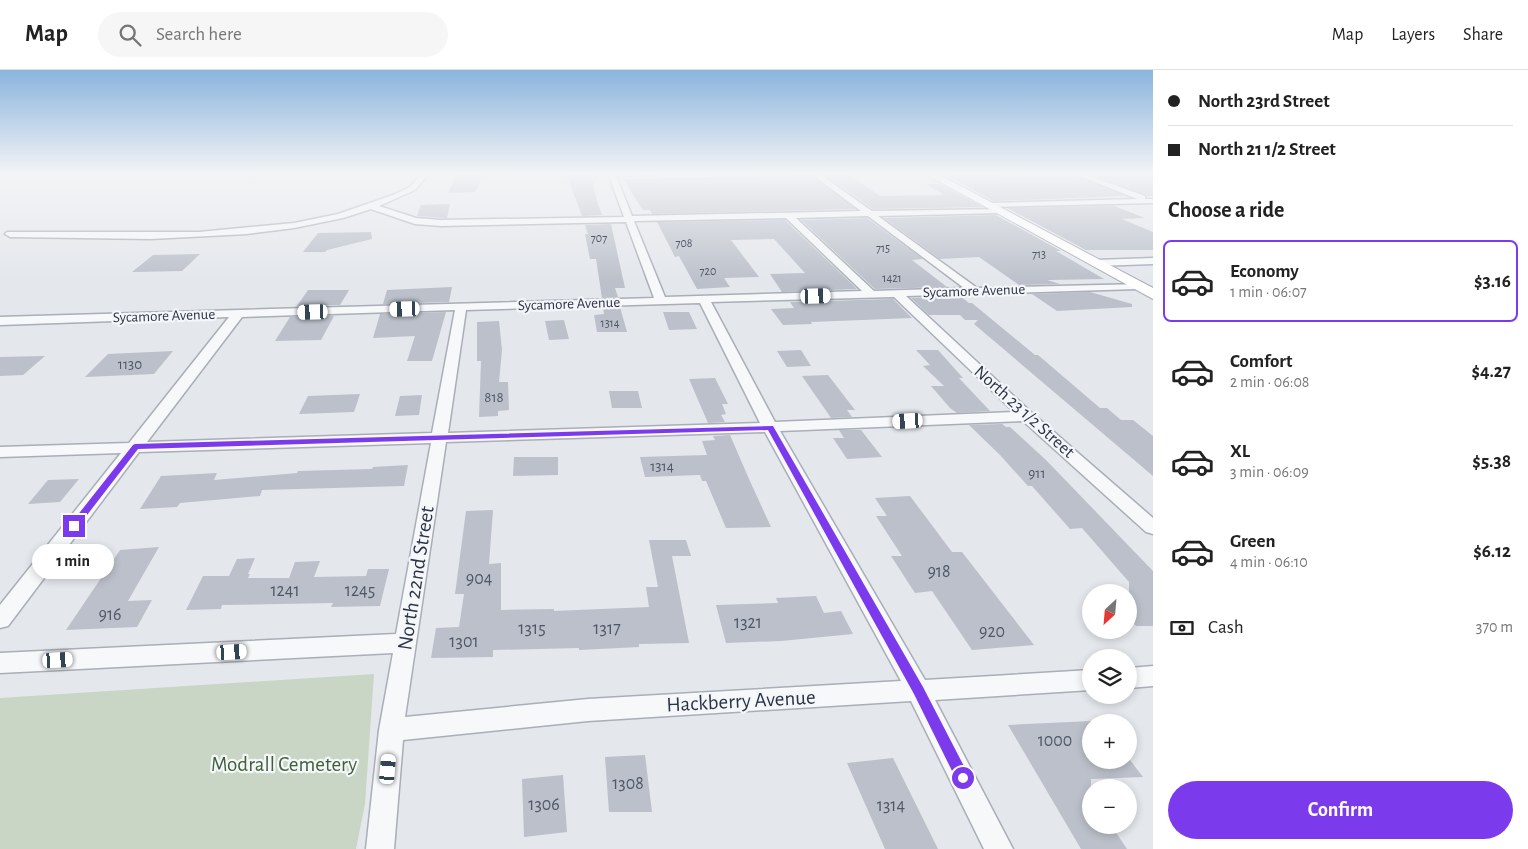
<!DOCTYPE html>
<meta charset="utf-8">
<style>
body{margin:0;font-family:"Alegreya Sans",sans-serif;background:#f6f6f6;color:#222;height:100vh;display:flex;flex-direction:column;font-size:19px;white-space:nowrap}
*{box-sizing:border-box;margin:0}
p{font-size:16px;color:#767676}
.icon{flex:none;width:28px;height:28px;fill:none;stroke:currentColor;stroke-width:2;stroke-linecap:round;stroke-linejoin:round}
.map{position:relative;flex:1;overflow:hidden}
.sheet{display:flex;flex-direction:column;background:#fff;width:375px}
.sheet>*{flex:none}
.hud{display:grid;align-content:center;height:110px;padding:0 15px;background:#fff}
.needle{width:32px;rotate:206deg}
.tools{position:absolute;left:1082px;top:514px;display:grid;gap:10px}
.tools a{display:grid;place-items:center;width:55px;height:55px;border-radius:50%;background:#fff;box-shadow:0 2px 8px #0003;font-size:25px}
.end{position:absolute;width:22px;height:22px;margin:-11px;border:6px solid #7c3aed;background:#fff;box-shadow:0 0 0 2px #fff}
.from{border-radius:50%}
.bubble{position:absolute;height:35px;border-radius:18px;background:#fff;box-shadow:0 2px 8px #0003;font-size:16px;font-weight:700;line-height:35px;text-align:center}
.car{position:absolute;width:15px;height:30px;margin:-15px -8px;border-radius:6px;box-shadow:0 0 4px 1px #0007;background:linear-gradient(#fff 24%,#345 0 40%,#fff 0 76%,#345 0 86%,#fff 0)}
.hud b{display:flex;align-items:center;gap:18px;height:48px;font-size:19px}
.hud b+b{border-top:1px solid #e0e0e0}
.hud i{width:12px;height:12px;background:#222}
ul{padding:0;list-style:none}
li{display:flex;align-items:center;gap:15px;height:82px;margin:0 10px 8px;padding:0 5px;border:2px solid transparent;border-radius:8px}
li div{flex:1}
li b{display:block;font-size:19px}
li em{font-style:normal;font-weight:700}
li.on{border-color:#7c3aed}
li>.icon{width:45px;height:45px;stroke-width:1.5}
h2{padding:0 15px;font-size:22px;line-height:60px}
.pay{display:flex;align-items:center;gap:12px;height:55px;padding:0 15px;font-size:19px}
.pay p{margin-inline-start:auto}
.cta{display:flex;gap:10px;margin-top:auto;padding:10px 15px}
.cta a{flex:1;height:58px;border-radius:30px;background:#7c3aed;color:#fff;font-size:20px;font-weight:700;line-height:58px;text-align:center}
header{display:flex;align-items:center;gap:30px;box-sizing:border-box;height:70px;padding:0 25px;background:#fff;border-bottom:1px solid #e0e0e0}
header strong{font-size:24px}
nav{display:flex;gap:28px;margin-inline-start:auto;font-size:18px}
.search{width:350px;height:45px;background:#f6f6f6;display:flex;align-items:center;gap:12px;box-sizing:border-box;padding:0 18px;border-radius:28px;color:#767676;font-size:19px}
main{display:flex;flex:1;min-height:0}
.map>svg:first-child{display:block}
.green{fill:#c9d6c5}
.building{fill:#bbc0ca}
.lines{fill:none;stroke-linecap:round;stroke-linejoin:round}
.street-casing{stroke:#a9aeb7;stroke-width:3}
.secondary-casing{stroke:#a9aeb7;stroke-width:2}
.street{fill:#f7f8fa;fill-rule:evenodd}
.secondary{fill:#fff;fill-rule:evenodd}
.route{fill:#7c3aed}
.labels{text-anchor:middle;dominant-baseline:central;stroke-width:4.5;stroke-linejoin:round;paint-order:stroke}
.far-number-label{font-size:12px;fill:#4f5766}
.far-street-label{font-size:15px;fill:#2b3445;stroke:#f4f6f9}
.number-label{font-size:15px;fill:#4f5766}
.street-label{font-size:18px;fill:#2b3445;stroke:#f4f6f9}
.near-number-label{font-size:18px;fill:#4f5766}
.near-street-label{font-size:21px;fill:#2b3445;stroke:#f4f6f9}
.near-park-label{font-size:21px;fill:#3f6138;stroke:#f4f6f9}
</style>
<header>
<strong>Map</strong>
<div class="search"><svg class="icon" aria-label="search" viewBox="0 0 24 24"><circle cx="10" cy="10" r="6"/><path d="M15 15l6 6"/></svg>Search here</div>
<nav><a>Map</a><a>Layers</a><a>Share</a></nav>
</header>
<main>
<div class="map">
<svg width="1153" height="779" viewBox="0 0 1153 779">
<rect width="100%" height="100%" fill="#e4e7ec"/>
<path class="green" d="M374 604 365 734 356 779H0V628Z"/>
<path class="building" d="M457 103H483L477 120 474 122 448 123Z
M566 103H591L596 128 602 145 582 146Z
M942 103H996L1005 107 1077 106 1126 126 993 131Z
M810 105 856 139 652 144 650 140H643L623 109Z
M824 105H850L880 126 944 125 926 114H940L983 137 873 139Z
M1097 106H1153V126H1147Z
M450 134 447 148 417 146 421 135Z
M1114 136 1145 148 1122 149 1153 162V180H1086L1007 138Z
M996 145 1061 181H1056L1104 209 1047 210 1060 214 1019 215 979 187 940 189 884 148Z
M867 148 923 189 912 190 947 217 875 219 801 150Z
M785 150 857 219 782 222 770 204 805 203 774 169 731 170 759 207 724 208 730 217 697 219 679 186 675 187 657 152Z
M611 154 625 218H615L618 227 602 228 596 189H590L585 164H588L585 155Z
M371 162 372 169 327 180 325 182H303L318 163Z
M200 184 182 201 132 202 153 185Z
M452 217 449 232 383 234 387 220Z
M308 220H349L340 235 297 236Z
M1090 222 1132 234V237L1057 241 1032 224Z
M960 226 969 233H972L1035 285H1038L1100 338H1107L1121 350H1133L1153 366V406L974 254 978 250H965L960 245H929L911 228Z
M893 229 912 248 811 252 812 254 783 255 771 239 794 238 790 232Z
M620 237 627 262H597L594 245 604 244 603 238Z
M446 242 432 291H407L415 266 373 268 380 244Z
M663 242H689L697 259 669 260Z
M334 246 321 270 275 271 290 247Z
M564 250 569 269 549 270 545 251Z
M499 251 502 280 499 312H508L509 340 498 341V346L479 347 481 291H477V252Z
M801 280 811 296 787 297 777 281Z
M916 280H938L963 308H959L990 341 957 343 950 338 931 316H944L923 296 930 295Z
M173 281 154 304 85 307 108 284Z
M45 286 23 305 0 306V287Z
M828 305 855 340H847L852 347 831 348 802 306Z
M715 308 728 334H722L726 344 721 345 725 352 708 353 689 309Z
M609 321H638L642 338H612Z
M360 324 354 342 299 344 308 326Z
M422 325 419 345 395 346 400 326Z
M1002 354 1006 357H1010L1046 390 1153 501V556H1136L1129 548V512L1082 458 1070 459 1032 416H1028L1000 385 969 355Z
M839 360H861L882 387 847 389 833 368H844Z
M730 365 749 409 771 457 726 458 706 411H702L700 405 645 407 640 387 707 385 702 371 715 370 713 366Z
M514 387H558V405L513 406Z
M408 395 404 416 262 420 260 426 180 433 177 437 140 439 161 406 217 403 214 410 297 403 298 401 372 399 373 397Z
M79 409 60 432 28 434 48 410Z
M910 426 952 482H962L1034 575 972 580 932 521 915 523 891 486H902L876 446H887L875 428Z
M493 440 489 494 501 493V540L554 539V541L649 537 646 517H658L649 470H686L691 486H672L689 573 639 574V577L579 580V578L493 580V587L431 588 436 558 459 557 464 524H455L466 441Z
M159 477 128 531 152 530 137 557 66 560 120 480Z
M255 488 248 504H250L248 508H289L295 492 320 491 314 507 366 506 368 499H389L380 536 331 537 333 533 222 535 221 539 186 540 203 506H229L237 489Z
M816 526 824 543 841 541 853 564 781 571 726 573 716 535 778 533 776 528Z
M1091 651V690H1130L1143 707 1091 709V755H1111L1127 779H1081L1008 655Z
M645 685 652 742H609L605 687Z
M893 688 938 779H885L847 693Z
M563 705 567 762 524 767 522 709Z"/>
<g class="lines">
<g class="street-casing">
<path id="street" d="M422 103H429L415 120 379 136 416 148 441 150 624 147 608 103H657L654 105 616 106 632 146 861 141 810 103H818L872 141 1003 139V143H1000L878 146 977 218 1142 214 1143 216 1138 219 906 226 1032 343 1153 448V464L1146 462 1023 351 780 361 925 610 1091 600V620L935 630 1013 779H984L911 631 588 651 403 670 394 779H366L379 660 393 583 0 603V583L396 564 431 373 139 382 8 556 0 558V535L121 383 0 387V377L129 373 229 247 0 255V247L654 228 626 152 441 156 415 154 371 139 343 148 294 158 247 164 151 169 10 167 5 164 7 162H199L294 153 338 144 393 125 410 117ZM868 146 964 218 874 221 796 148ZM786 148 862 221 665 227 634 151ZM894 227 1014 342 775 352 711 232ZM700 233 760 353 448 363 466 240ZM455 240 432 363 147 372 242 247ZM765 362 901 611 588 629 405 647 446 372Z
M1073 103H1082L1145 126V129H1153V133L989 137 985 135 989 133 1137 129Z
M1153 188V194L1096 196 1091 193 1096 190Z
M1153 596V616L1129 618V598Z"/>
</g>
<g class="secondary-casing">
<path id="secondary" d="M924 103H936L1153 218V229Z"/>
</g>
<use href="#street" class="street"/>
<use href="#secondary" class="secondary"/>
</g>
<linearGradient id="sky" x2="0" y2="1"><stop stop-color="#8bb4dd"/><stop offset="0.49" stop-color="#f3f4f6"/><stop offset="1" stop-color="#f3f4f6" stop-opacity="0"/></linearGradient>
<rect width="1153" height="212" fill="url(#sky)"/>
<path class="route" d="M773 356 923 617 968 704 970 708 968 713 963 715 958 713 914 624 768 360 138 379 77 458H71L69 456 133 375 135 374Z"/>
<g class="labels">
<g class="far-number-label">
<text x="599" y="168">707</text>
<text x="684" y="173">708</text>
<text x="883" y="178">715</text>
<text x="1039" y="184">713</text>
<text x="708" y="201">720</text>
<text x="892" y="208">1421</text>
<text x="610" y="253">1314</text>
</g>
<g class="far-street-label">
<text transform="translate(974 221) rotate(-2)">Sycamore Avenue</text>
<text transform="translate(569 234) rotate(-2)">Sycamore Avenue</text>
<text transform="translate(164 246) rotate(-2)">Sycamore Avenue</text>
</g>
<g class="number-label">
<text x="130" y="294">1130</text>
<text x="494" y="327">818</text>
<text x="662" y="396">1314</text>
<text x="1037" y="403">911</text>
</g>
<g class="street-label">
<text transform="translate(1024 342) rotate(42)">North 23 1/2 Street</text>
</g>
<g class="near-number-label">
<text x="939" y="502">918</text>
<text x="479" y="509">904</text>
<text x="285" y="521">1241</text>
<text x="360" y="521">1245</text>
<text x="110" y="545">916</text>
<text x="748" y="553">1321</text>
<text x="532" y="559">1315</text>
<text x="607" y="559">1317</text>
<text x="992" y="562">920</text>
<text x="464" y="572">1301</text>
<text x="1055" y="671">1000</text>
<text x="628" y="714">1308</text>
<text x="544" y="735">1306</text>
<text x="891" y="736">1314</text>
</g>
<g class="near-street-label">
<text transform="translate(416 508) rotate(-81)">North 22nd Street</text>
<text transform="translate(741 631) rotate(-3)">Hackberry Avenue</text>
</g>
<g class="near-park-label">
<text x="284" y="694">Modrall Cemetery</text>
</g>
</g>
</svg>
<div class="tools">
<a><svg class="needle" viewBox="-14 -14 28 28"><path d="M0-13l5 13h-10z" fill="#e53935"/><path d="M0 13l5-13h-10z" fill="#767676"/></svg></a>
<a><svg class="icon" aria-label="layers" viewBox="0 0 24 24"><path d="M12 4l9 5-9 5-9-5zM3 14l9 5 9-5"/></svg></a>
<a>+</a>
<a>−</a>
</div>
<i class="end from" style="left:963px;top:708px"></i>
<i class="end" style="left:74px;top:456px"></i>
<div class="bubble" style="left:32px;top:474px;width:82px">1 min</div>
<i class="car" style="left:816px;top:226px;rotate:88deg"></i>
<i class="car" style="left:405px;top:239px;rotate:268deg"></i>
<i class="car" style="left:313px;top:242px;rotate:268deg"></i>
<i class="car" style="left:908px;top:351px;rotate:267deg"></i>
<i class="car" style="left:232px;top:582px;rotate:87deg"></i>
<i class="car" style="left:58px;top:590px;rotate:87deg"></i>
<i class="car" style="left:388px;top:699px;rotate:5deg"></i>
</div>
<section class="sheet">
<div class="hud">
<b><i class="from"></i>North 23rd Street</b>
<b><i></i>North 21 1/2 Street</b>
</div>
<h2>Choose a ride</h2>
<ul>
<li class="on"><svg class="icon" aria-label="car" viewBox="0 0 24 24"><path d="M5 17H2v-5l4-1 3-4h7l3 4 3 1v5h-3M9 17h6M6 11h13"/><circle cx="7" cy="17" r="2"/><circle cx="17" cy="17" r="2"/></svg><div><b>Economy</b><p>1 min · 06:07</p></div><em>$3.16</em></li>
<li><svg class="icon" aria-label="car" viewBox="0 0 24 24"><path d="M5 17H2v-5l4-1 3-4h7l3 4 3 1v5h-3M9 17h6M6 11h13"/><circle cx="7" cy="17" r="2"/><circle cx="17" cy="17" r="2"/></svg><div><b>Comfort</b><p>2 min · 06:08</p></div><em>$4.27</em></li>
<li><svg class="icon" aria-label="car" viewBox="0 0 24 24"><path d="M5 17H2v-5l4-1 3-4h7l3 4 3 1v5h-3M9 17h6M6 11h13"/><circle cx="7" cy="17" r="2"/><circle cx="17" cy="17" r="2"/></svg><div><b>XL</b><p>3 min · 06:09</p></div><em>$5.38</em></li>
<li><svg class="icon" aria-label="car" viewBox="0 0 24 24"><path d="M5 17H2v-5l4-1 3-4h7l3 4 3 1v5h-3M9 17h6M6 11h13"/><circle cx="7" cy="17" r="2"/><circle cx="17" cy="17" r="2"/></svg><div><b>Green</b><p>4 min · 06:10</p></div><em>$6.12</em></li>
</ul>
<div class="pay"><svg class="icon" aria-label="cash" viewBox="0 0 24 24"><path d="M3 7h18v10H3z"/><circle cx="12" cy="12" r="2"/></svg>Cash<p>370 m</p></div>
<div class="cta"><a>Confirm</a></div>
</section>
</main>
